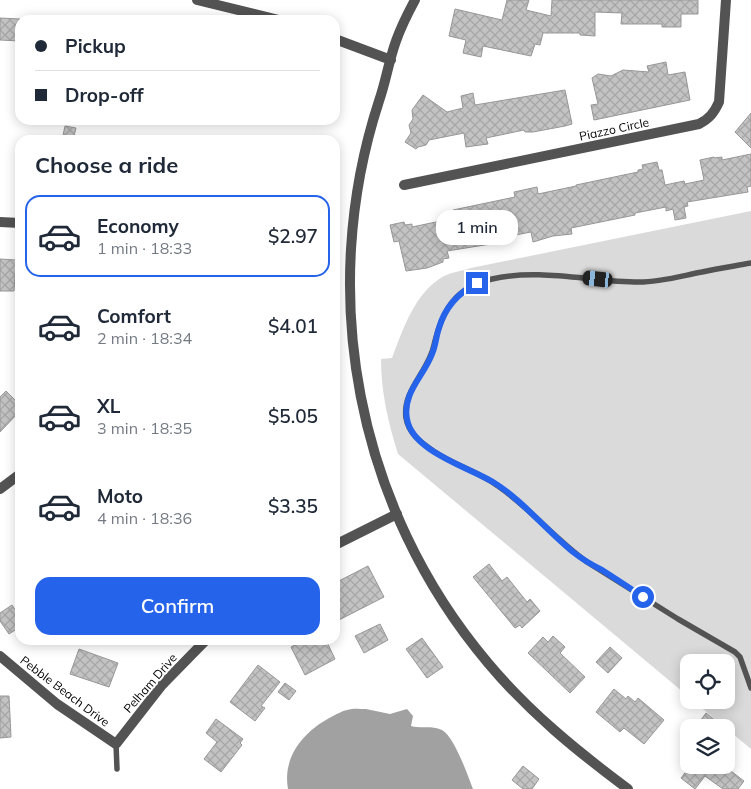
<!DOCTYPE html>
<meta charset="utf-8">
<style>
body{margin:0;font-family:Mulish,sans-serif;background:#f2f2f3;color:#1f2937;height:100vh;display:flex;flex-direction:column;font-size:19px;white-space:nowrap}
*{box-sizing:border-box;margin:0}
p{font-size:16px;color:#747a83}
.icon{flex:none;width:28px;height:28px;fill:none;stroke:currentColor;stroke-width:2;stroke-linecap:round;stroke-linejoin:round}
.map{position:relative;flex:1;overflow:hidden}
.side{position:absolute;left:15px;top:135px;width:325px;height:510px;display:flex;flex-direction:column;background:#fff;border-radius:15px;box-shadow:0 2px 12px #0003}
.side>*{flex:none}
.hud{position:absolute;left:15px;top:15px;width:325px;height:110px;border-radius:15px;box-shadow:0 2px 12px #0003;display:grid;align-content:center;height:110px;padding:0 20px;background:#fff}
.tools{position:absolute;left:680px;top:654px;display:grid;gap:10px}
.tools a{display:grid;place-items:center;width:55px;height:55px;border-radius:10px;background:#fff;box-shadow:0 2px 12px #0003;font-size:25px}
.end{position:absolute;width:22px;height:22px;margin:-11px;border:6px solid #2563eb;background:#fff;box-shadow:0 0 0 2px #fff}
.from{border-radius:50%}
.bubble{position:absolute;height:35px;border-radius:15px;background:#fff;box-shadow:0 2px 12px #0003;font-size:16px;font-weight:600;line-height:35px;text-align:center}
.car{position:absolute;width:15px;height:30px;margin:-15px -8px;border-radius:6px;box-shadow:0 0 4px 1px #0007;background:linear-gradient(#222 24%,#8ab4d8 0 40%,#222 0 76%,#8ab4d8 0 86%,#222 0)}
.hud b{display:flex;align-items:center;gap:18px;height:48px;font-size:19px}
.hud b+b{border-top:1px solid #e0e1e3}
.hud i{width:12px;height:12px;background:#1f2937}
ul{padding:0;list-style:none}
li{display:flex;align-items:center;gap:15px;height:82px;margin:0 10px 8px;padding:0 10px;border:2px solid transparent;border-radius:15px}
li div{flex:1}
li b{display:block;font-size:19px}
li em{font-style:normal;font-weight:600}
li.current{border-color:#2563eb}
li>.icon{width:45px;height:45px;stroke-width:1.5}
h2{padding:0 20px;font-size:22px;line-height:60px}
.action{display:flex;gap:10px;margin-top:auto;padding:10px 20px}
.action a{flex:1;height:58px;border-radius:15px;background:#2563eb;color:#fff;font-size:20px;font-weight:600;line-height:58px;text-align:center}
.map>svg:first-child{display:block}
.grass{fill:#dadada}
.water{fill:#a1a1a1}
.building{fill:url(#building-cross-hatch);stroke:#979797}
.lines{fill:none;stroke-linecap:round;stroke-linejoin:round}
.service{stroke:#535353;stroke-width:5.5}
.minor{stroke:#535353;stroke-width:10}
.tertiary{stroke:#535353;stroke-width:10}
.route{stroke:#2563eb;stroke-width:6}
.labels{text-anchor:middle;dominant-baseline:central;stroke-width:4;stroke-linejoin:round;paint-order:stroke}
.street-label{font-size:12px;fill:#000;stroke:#fff}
</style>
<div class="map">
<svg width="751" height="789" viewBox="0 0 751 789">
<defs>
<pattern id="building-cross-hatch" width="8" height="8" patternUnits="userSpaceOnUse" patternTransform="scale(1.25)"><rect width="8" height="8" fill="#c3c3c3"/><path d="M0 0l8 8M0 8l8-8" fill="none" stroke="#a6a6a6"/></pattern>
</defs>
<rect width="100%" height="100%" fill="#fff"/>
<path class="grass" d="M751 211V749L692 700H726V662H689V697L398 454C388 422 381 392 381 359L392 358C403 329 415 292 444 276 452 272 462 271 471 268Z"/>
<path class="water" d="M366 709 390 714 407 709 413 716 411 726C422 729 431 725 442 730 454 736 468 776 473 789H288C282 756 305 730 333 716 337 714 342 711 347 710 353 708 360 709 366 709Z"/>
<path class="building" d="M507 0H529L526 10 551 16 552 0H698V14H681V27H662V24H621L622 13 595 12V36L580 35V33H543L540 45 535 44 531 56 483 46 481 57 463 53 466 40 449 36 455 9 502 20Z
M0 18 20 19V41L0 40Z
M666 62 668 75 685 72 690 100 594 120 591 105 598 104 592 78 598 74 611 76 623 70 649 72 647 66Z
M565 90 572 124 565 126 533 132H525L524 130 486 138 488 144 473 146 466 147 464 133 429 140 426 145 418 147 416 149 405 142 411 133 409 125 413 119 412 110 423 95 447 112 463 108 461 96 473 93 475 105Z
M751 113V148L735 132Z
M65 126 76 128 73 140H62Z
M751 154V186L747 187 748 192 687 202 688 206 684 207 686 218 675 220 673 209 666 211V207L635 213V215L571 228 572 234 553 236 533 242 531 232 510 236V238L490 242 491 244 447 251 449 258 443 259V262L427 268 406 271 399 241 394 242 390 225 404 222 405 225 412 224V227L455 218 453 210 515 197 514 192 537 187 538 194 576 186V185L638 172V170L643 169 642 165 657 162 659 170H662L665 185 684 181 685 184 704 180 700 160 714 157V158L722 157V160Z
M0 259 16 260 14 291H0Z
M6 391 20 405V411L0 432V397Z
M489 564 502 581 507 577 527 602 530 599 540 611 522 628 520 625 515 628 473 577Z
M368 566 384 597 335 622V583Z
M12 605 20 617V627L9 634 0 621V613Z
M380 624 388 640 364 653 355 636Z
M553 636 565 647 560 653 585 677 570 693 528 653 543 637 548 642Z
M422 638 443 667 427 678 406 649Z
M304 640H326L335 659 305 675 291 647Z
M610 647 622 658 608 673 596 662Z
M79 649 118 663 109 687 70 674Z
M258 665 280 682 261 706 265 708 255 721 230 702Z
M285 683 296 691 289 700 278 692Z
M614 689 626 699 628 696 635 702 638 698 664 720 644 744 624 728 620 732 596 712Z
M0 696H9L11 737 0 738Z
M706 713 725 728H695Z
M216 719 243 739 240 743 242 745 221 772 204 759 217 742 206 733Z
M691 765H723L744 781 738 789H723L705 776 695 789 681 778Z
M523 766 539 779 532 789H523L512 780Z"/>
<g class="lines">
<path class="service" d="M751 263C735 266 719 268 702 272 681 276 661 282 639 282 591 282 540 268 492 279 455 287 442 311 434 345 429 371 402 390 406 418 409 435 422 443 435 452 454 465 479 472 498 486 530 508 555 539 587 562L678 619 735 652 740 657 751 688
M116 744 117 769"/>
<path class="minor" d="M404 185 699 124C709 119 714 113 719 102L726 0
M0 222 20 223
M0 489 20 474
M335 545 397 514
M0 656 57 704 116 744 162 685 206 640"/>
<path class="tertiary" d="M197 0 279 20
M415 0C408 13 401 27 396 41 389 60 386 81 379 101 316 294 357 508 488 663 529 712 577 751 628 789
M335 39 391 60"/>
</g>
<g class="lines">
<path class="route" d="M477 283C458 293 445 307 439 328 436 336 436 345 432 354 424 376 402 393 407 419 412 451 468 467 493 482 521 499 547 531 573 552 582 559 592 565 602 570 616 579 630 588 643 597"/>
</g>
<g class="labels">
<g class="street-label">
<text transform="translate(614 129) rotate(-12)">Piazzo Circle</text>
<text transform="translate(150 683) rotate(-49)">Pelham Drive</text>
<text transform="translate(65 691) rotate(37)">Pebble Beach Drive</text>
</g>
</g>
</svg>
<div class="tools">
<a><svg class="icon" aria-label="locate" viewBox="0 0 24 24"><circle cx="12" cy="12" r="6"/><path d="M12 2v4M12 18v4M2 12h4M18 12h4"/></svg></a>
<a><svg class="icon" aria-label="layers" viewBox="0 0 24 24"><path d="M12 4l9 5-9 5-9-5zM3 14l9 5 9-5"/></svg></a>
</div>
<i class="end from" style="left:643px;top:597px"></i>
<i class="end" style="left:477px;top:283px"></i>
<div class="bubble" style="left:436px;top:210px;width:82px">1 min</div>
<i class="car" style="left:598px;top:279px;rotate:276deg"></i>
<div class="hud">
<b><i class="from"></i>Pickup</b>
<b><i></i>Drop-off</b>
</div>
<section class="side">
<h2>Choose a ride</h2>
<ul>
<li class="current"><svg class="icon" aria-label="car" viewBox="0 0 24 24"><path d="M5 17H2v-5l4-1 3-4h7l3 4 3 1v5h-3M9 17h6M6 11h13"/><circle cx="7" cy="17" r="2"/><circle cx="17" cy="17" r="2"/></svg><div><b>Economy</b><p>1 min · 18:33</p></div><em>$2.97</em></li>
<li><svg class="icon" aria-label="car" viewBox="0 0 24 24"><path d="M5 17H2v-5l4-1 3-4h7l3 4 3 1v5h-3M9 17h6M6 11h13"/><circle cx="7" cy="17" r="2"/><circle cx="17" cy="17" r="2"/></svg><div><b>Comfort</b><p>2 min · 18:34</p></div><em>$4.01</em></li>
<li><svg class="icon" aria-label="car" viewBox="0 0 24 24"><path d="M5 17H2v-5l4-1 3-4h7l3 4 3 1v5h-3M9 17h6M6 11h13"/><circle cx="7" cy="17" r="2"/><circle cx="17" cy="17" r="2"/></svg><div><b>XL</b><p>3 min · 18:35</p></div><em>$5.05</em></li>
<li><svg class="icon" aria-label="car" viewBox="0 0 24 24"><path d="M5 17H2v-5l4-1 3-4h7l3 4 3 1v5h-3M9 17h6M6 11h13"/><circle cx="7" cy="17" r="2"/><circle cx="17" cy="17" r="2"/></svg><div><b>Moto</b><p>4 min · 18:36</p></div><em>$3.35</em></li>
</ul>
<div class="action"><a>Confirm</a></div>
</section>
</div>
